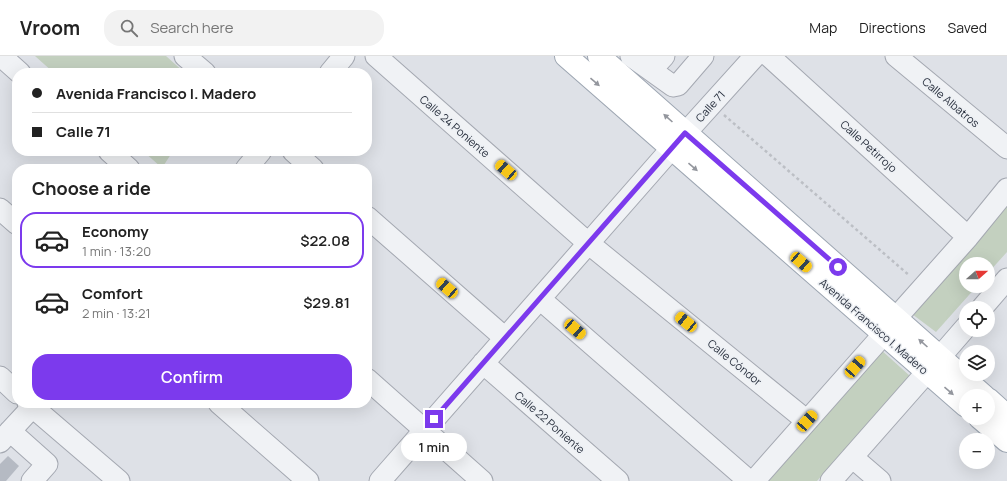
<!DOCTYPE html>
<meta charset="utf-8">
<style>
body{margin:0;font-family:Manrope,sans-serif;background:#f2f2f2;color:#222;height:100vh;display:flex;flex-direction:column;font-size:15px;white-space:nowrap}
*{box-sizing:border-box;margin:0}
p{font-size:13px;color:#767676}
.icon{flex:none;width:22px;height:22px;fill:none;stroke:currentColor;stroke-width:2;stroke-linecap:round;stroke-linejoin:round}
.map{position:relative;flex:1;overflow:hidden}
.panel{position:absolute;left:12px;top:108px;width:360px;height:244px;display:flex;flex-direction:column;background:#fff;border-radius:16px;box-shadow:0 4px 16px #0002}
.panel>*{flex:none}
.banner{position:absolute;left:12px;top:12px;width:360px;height:88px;border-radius:16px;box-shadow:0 4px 16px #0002;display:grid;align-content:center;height:88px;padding:0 20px;background:#fff}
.needle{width:26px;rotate:69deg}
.buttons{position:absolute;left:959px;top:201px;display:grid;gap:8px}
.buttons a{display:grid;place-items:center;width:36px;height:36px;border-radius:50%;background:#fff;box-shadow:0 4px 16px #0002;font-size:20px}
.end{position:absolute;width:18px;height:18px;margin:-9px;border:5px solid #7c3aed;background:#fff;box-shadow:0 0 0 2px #fff}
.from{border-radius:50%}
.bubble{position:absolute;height:28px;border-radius:14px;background:#fff;box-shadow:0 4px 16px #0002;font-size:13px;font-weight:600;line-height:28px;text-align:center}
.car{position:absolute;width:12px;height:24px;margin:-12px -6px;border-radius:5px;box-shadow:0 0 3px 1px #0007;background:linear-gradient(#f5c518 24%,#345 0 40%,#f5c518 0 76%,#345 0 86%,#f5c518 0)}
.banner b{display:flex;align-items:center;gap:14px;height:38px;font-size:15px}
.banner b+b{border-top:1px solid #e0e0e0}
.banner i{width:10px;height:10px;background:#222}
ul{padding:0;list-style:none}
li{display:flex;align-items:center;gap:12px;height:56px;margin:0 8px 6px;padding:0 12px;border:2px solid transparent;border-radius:16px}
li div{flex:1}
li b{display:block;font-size:15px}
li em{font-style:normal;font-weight:600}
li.selected{border-color:#7c3aed}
li>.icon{width:36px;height:36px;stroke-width:1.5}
h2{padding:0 20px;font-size:18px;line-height:48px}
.button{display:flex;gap:8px;margin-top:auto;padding:8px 20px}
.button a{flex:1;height:46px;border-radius:16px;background:#7c3aed;color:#fff;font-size:16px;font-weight:600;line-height:46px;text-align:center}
header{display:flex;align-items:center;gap:24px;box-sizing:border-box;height:56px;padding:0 20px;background:#fff;border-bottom:1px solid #e0e0e0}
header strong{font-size:19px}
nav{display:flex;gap:22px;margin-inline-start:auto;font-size:14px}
.search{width:280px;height:36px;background:#f2f2f2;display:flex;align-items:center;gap:10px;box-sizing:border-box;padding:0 14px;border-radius:16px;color:#767676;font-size:15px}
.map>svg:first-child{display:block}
.green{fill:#c3d0bf}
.building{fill:#b5bac3}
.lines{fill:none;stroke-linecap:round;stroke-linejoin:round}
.minor-casing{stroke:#a4a8b1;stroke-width:23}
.major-casing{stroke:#9da6b2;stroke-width:24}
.path{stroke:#bcbfc5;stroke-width:2.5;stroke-dasharray:3 3;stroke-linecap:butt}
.minor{stroke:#f0f2f5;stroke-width:21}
.major{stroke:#fff;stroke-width:22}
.oneway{fill:#94979e}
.route{stroke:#7c3aed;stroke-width:5}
.labels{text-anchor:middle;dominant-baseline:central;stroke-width:3;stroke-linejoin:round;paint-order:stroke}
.street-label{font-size:11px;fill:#282f3d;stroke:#edf0f4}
</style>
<header>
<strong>Vroom</strong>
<div class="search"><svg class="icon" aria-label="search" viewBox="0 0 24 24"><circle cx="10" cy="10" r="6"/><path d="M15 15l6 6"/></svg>Search here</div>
<nav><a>Map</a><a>Directions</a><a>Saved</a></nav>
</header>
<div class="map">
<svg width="1007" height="425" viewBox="0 0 1007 425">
<rect width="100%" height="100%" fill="#dee1e7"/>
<path class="green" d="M35 0H166L185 17H54Z
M143 95H173L162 112Z
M1007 149V196L988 217V208H966V230H977L936 276 912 258Z
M880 293 910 320 817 425H769Z"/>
<path class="building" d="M8 400 19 410 6 425H0V408Z"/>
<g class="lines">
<g class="minor-casing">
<path id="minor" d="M1 0 20 17
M185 0 205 17
M376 0 588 187 807 365
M631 0 673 30 678 29 703 0
M769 0 968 181
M896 0 1007 92
M651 14 664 0
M330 17 344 0
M109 95 129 113
M293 95 313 113
M246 113 261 95
M0 153 17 168
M367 161 505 282
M540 243 749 425
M982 252 1007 223
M896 262 968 181 1007 133
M940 301 966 271
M483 307 618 425
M0 321 17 337
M367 323 482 425
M28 347 119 425
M219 347 308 425
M10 375 47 408 32 425
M0 386 36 347
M852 401 880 425
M380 425 672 92 755 0
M754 425 883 279
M831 425 927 316"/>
</g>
<g class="major-casing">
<path id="major" d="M566 0 966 350
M599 0 984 340
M988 343 1007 360
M980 362 1007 385"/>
</g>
<path class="path" d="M724 59 910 220"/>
<use href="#minor" class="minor"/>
<use href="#major" class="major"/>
</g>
<defs><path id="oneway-solid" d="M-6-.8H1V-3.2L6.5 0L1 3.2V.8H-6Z"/></defs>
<g class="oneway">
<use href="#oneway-solid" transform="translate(595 26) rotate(41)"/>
<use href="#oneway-solid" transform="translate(668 62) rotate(-138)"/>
<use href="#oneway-solid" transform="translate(693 111) rotate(41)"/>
<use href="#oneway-solid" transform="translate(923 287) rotate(-138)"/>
<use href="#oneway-solid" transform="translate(949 335) rotate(41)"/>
</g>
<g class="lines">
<path class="route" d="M434 363 685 77 838 211"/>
</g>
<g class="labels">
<g class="street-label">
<text transform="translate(951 46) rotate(40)">Calle Albatros</text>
<text transform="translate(710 50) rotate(-48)">Calle 71</text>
<text transform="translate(455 70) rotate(41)">Calle 24 Poniente</text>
<text transform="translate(869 90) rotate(42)">Calle Petirrojo</text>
<text transform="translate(874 270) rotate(41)">Avenida Francisco I. Madero</text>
<text transform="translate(735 306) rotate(39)">Calle Cóndor</text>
<text transform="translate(550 366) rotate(41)">Calle 22 Poniente</text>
</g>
</g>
</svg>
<div class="buttons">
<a><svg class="needle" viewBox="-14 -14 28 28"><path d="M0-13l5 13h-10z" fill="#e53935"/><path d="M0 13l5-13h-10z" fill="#767676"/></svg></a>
<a><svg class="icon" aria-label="locate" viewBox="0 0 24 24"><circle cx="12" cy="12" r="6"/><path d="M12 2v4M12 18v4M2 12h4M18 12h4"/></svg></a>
<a><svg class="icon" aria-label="layers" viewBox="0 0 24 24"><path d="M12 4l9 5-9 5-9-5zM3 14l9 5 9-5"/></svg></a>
<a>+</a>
<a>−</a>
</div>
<i class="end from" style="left:838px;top:211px"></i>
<i class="end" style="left:434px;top:363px"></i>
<div class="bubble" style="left:401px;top:377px;width:66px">1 min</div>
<i class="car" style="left:506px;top:114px;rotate:311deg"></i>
<i class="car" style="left:801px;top:206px;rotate:131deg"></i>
<i class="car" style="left:447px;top:232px;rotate:311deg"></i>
<i class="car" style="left:686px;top:266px;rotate:309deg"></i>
<i class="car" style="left:575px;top:273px;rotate:131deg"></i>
<i class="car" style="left:855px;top:311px;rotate:41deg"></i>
<i class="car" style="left:807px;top:365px;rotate:42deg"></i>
<div class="banner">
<b><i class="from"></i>Avenida Francisco I. Madero</b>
<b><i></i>Calle 71</b>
</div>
<section class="panel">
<h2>Choose a ride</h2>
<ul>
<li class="selected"><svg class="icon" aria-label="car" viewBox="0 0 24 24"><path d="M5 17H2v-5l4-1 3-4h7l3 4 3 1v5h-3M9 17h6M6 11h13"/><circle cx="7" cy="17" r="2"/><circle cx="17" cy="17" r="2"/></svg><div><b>Economy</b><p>1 min · 13:20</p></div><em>$22.08</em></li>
<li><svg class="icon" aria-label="car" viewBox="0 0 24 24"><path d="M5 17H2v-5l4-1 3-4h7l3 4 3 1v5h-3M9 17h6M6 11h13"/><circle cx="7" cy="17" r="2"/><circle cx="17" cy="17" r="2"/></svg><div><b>Comfort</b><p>2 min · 13:21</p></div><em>$29.81</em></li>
</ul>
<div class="button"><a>Confirm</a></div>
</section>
</div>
